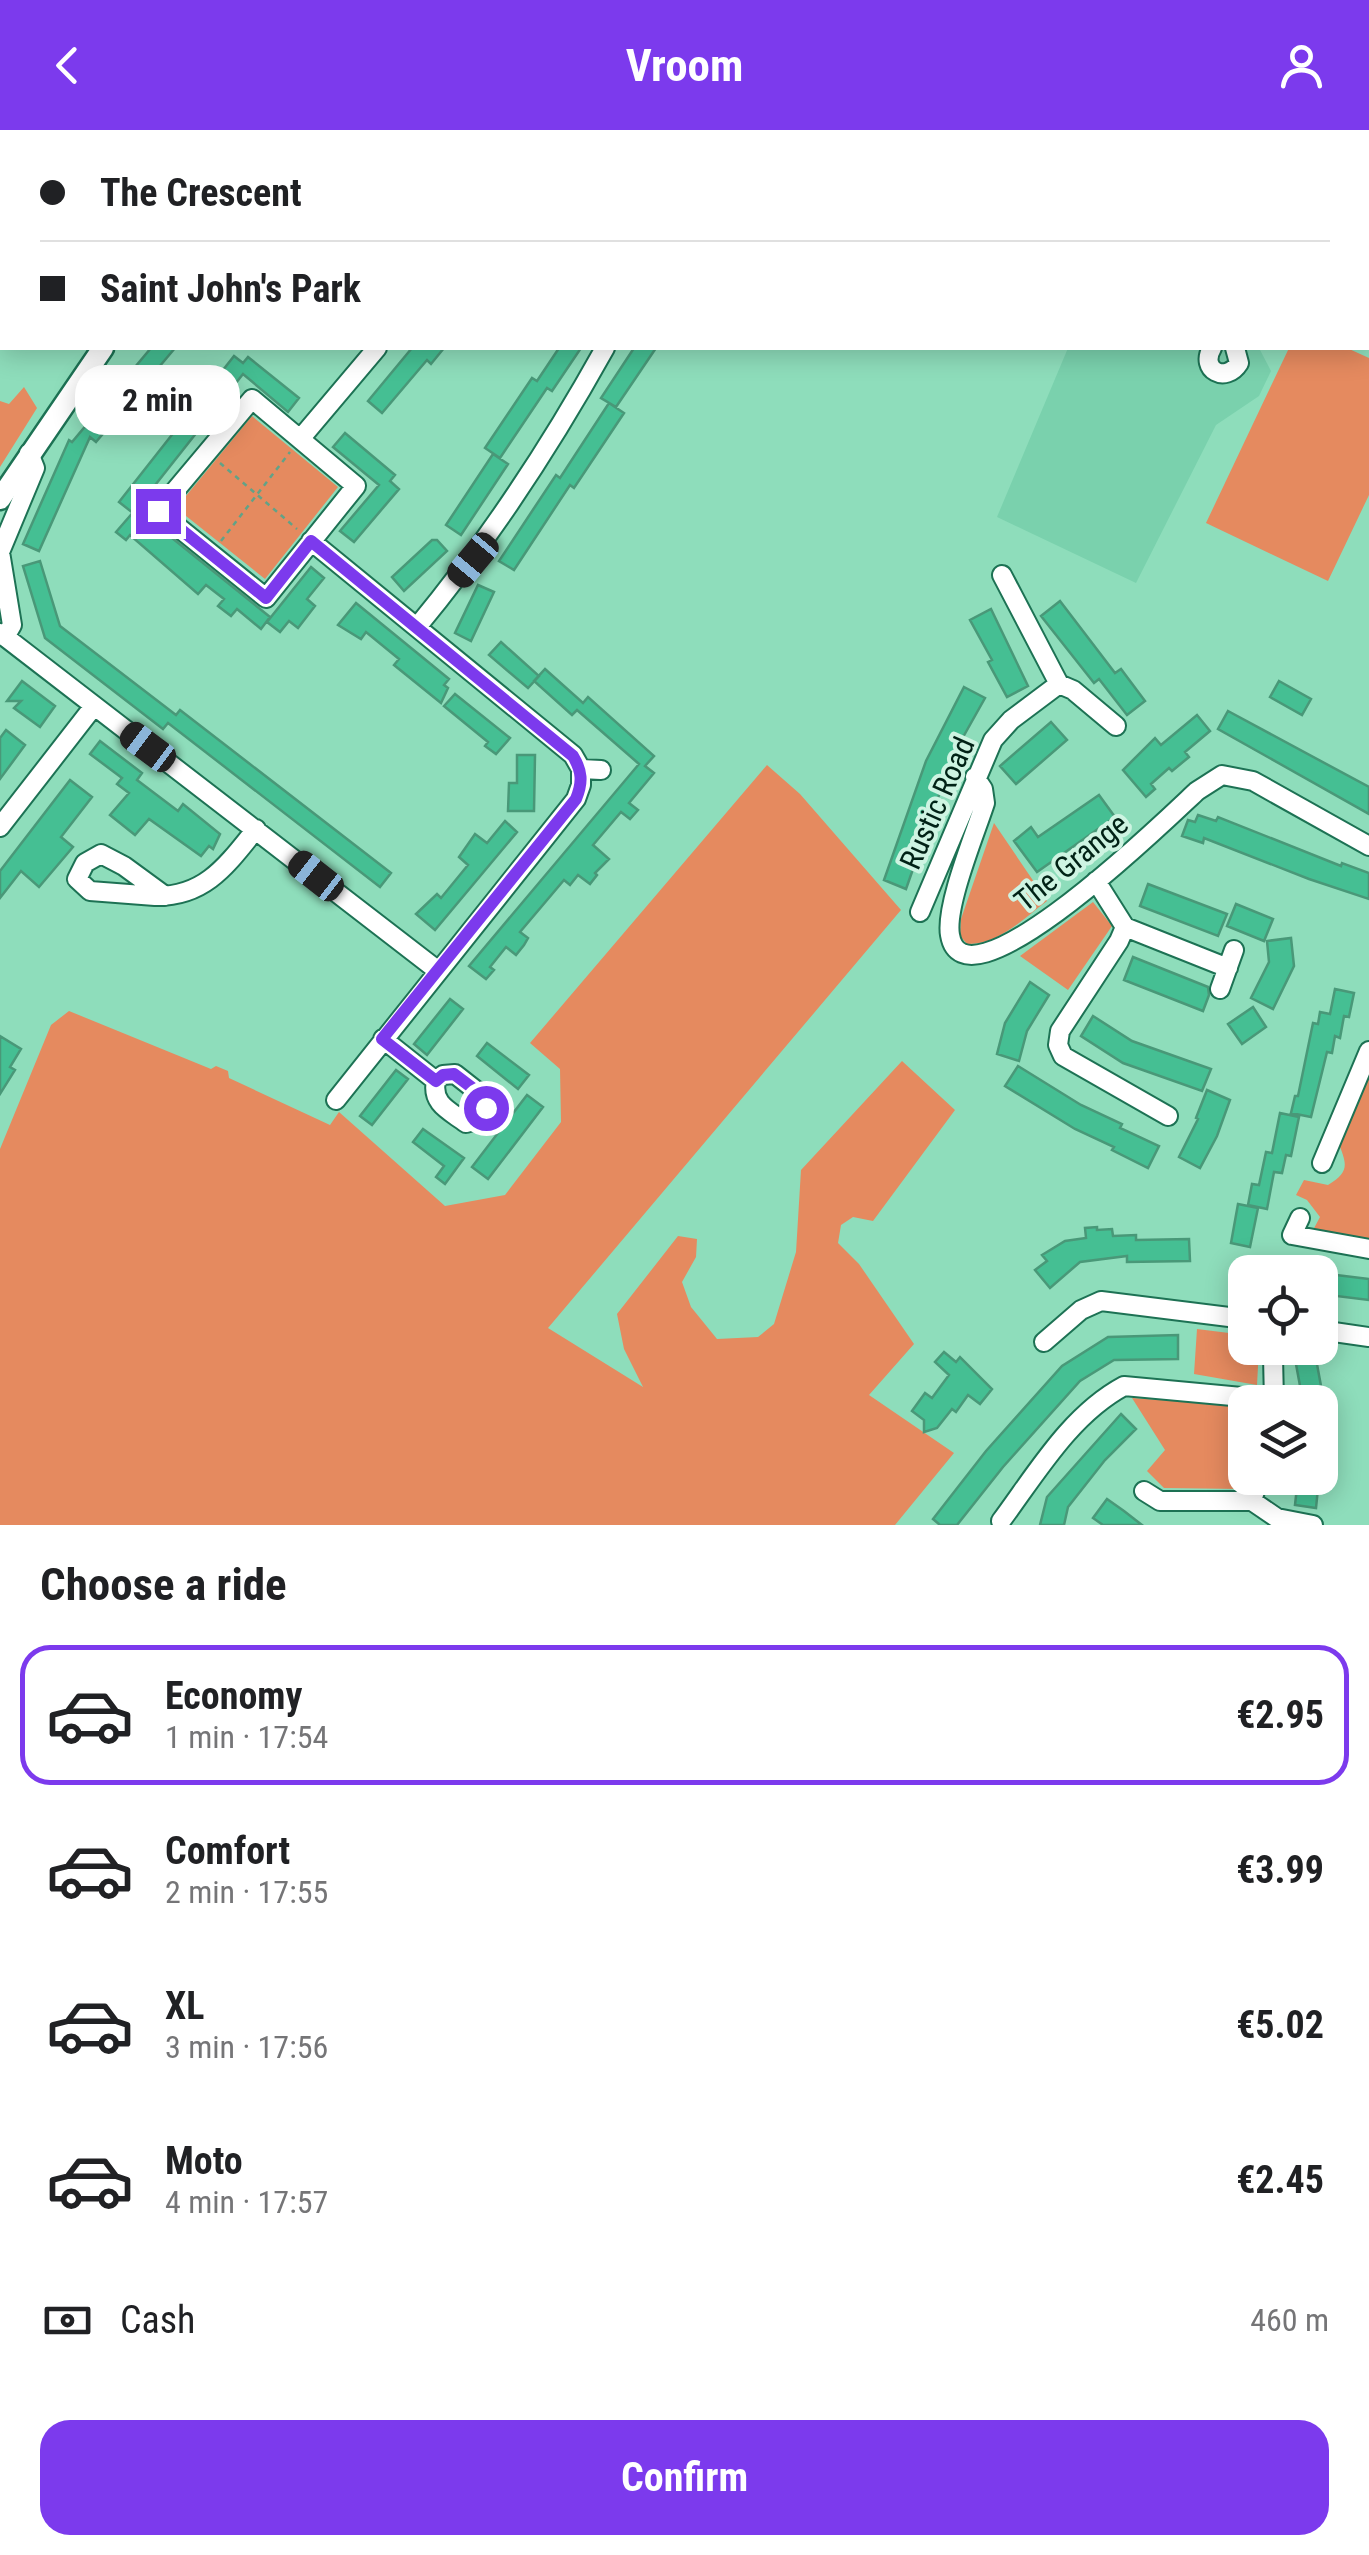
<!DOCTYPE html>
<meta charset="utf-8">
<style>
body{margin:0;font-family:"Roboto Condensed",sans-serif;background:#f6f6f6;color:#202124;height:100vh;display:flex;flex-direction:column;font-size:38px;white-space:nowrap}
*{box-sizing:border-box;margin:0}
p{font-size:32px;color:#757577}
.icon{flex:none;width:55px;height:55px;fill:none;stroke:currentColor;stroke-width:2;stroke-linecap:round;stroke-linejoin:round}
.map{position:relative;height:1395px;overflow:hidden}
.side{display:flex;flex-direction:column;background:#fff;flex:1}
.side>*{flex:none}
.hud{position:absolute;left:0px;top:0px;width:1370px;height:220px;box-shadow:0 5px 25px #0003;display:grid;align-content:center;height:220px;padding:0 40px;background:#fff}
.tools{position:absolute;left:1228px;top:1125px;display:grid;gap:20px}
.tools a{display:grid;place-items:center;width:110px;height:110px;border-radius:20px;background:#fff;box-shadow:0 5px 25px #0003;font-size:50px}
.end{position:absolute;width:45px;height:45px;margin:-22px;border:12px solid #7c3aed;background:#fff;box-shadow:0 0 0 5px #fff}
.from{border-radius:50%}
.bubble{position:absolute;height:70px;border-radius:30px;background:#fff;box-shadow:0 5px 25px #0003;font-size:32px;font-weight:700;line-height:70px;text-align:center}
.car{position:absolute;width:30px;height:60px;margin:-30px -15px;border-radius:12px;box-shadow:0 0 8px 2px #0007;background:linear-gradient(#222 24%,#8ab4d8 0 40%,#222 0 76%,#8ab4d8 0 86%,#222 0)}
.hud b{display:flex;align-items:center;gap:35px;height:95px;font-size:38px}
.hud b+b{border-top:2px solid #e0e0e0}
.hud i{width:25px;height:25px;background:#202124}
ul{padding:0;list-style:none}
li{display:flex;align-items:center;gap:30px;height:140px;margin:0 20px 15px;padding:0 20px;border:5px solid transparent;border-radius:30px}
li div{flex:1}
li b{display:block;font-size:38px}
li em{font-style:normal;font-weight:700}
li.on{border-color:#7c3aed}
li>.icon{width:90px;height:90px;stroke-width:1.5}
h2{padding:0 40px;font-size:45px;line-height:120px}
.pay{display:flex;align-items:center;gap:25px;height:110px;padding:0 40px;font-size:38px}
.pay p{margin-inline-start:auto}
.action{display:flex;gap:20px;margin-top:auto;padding:20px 40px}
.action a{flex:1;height:115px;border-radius:30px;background:#7c3aed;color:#fff;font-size:40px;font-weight:700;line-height:115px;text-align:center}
header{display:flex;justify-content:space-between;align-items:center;height:130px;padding:0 40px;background:#7c3aed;color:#fff;font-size:45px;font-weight:700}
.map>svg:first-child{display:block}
.built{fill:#7ad1ad}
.green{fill:#e58a5f}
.building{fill:#45bf93;stroke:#499878;stroke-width:2.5}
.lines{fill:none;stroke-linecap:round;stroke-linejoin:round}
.minor-casing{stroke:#1d7254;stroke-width:22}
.major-casing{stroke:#1d7254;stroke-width:25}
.path{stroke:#62a287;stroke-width:2.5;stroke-dasharray:5 5;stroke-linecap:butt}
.minor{stroke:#fff;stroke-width:18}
.major{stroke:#fff;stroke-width:20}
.route{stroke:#7c3aed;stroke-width:12}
.labels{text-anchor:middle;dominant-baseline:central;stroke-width:8;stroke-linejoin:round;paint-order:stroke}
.street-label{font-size:30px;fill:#012216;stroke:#cef4e2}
</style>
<header><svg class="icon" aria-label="back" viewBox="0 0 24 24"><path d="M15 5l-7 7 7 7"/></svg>Vroom<svg class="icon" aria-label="person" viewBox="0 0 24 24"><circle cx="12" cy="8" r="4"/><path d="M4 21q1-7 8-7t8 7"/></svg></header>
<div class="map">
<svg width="1369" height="1395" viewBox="0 0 1369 1395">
<rect width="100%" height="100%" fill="#8eddbb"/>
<path class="built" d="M1068 218H1259L1271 241 1259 266 1216 295 1136 453 997 387Z"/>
<path class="green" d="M1289 218H1347L1369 228V365L1328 451 1206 393Z
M24 257 37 278 0 337V271L9 274Z
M252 286 338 357 265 449 176 378Z
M767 635 800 664 901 780 548 1198 643 1257 624 1219 617 1184 678 1106 697 1109 696 1127 682 1152 691 1177 717 1209 758 1207 774 1194 796 1122 801 1040 902 931 955 980 873 1091 853 1087 841 1095 838 1113 859 1134 914 1214 869 1265 954 1323 895 1395H0V1019L51 895 69 881 211 939 216 936 228 941 229 948 330 995 339 982 445 1076 505 1065 561 992 560 939 530 913Z
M994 693 1047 771C1023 789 998 815 967 814L960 806 961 789Z
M1093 772 1112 796 1068 860 1020 826Z
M1369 940V1111L1312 1102 1320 1087 1307 1070 1296 1065 1304 1050 1328 1055C1350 1042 1347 1034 1338 1012Z
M1197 1199 1245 1205V1218H1259L1257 1255 1194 1244Z
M1132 1268 1245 1276V1347L1241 1359 1164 1358 1147 1341 1165 1320Z"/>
<path class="building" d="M151 218H175L96 312 90 307 39 421 23 414 69 310 72 312Z
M412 218H444L431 234 427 230 382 283 368 271Z
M559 218H581L552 261 547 258 500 328 485 318 532 248 537 251Z
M634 218H656L616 277 601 268Z
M234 226 243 233 248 227 299 268 288 282 243 244 133 383 119 372Z
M609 273 624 283 574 358 570 355 514 440 499 431 556 345 560 348Z
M345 303 395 345 390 351 399 359 354 412 340 401 379 355 333 317Z
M493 324 508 334 461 405 446 395Z
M136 379 270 487 261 499 237 479 231 486 218 476 224 469 206 455 198 464 130 405 126 410 116 402Z
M432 410H437L447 421 404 461 392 447Z
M40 431 60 496 176 585 180 580 391 743 380 757 168 593 163 599 45 508 23 436Z
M311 437 324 448 307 469 315 476 298 498 289 491 280 502 267 492Z
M478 455 494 462 471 511 455 503Z
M1060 471 1115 543 1121 539 1145 571 1127 585 1099 549 1094 553 1041 486Z
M356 473 449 549 444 555 448 558 441 573 394 535 399 529 366 502 361 509 338 495Z
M991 479 1028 556 1007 567 988 532 992 530 970 490Z
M501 512 539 546 528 558 489 525Z
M545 539 583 573 588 567 654 626 645 636 654 643 629 673 638 680 630 689 621 682 593 715 609 729 595 743 597 745 590 754 578 745 570 755 564 750 520 802 528 808 524 815 516 825 506 817 490 837 494 840 486 849 469 836 639 634 577 580 572 585 534 551Z
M22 551 55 576 40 597 14 578 21 571H7Z
M1279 551 1311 569 1302 585 1270 567Z
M964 557 985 568 962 609 945 648 906 759 884 750 926 631Z
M455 564 510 608 496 624 485 616 488 612 444 576Z
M1228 581 1369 657V684L1218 599Z
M1197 585 1210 601 1185 622 1189 627 1172 641 1169 638 1151 654 1155 659 1146 667 1123 640 1155 608 1161 615Z
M1051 592 1067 610 1016 654 1000 636Z
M6 600 25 615 0 649V608Z
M100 611 142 643 137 650 178 681 183 674 220 704 213 719 209 716 201 726 149 689 135 705 110 685 129 663 117 654 122 648 90 624Z
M517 625H535L534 681H508L509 653H517Z
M70 650 92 667 61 707 73 717 39 757 21 741 0 768V741Z
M1099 665 1115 687 1037 742 1014 711 1031 697 1038 707Z
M1198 685 1216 691 1218 687 1341 736 1342 733 1369 743V769L1309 749 1204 708 1203 713 1182 706 1188 690 1195 692Z
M505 691 517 702 435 800 416 784 437 764 441 768 468 735 459 727 475 704 487 713Z
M1148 754 1227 784 1218 806 1140 776Z
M1236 774 1273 789 1264 811 1227 796Z
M1291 808 1294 836 1273 879 1251 868 1269 832 1267 811Z
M1133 827 1208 857 1209 865 1203 881 1124 850Z
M1030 852 1049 865 1027 901 1019 931 997 924 1005 893Z
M1335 859 1354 863 1349 887 1344 886 1340 908 1335 906 1332 923 1327 922 1311 987 1291 983 1295 966H1298L1313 893 1318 894 1320 882 1330 884Z
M450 869 463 879 427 925 414 914Z
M1253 877 1266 897 1242 914 1228 894Z
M1093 886 1132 911 1211 939 1202 961 1123 933 1081 906Z
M0 906 21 919 10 937 15 940 0 964Z
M487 913 529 945 518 959 477 926Z
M1018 936 1081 975 1122 994 1120 998 1159 1016 1148 1038 1112 1020 1114 1017 1075 999 1005 956Z
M396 940 408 949 372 995 360 986Z
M1207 960 1230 970 1217 1006 1200 1038 1179 1027 1198 989 1196 988Z
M527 965 543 977 488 1049 472 1037Z
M1280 983 1299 987 1291 1026 1286 1025 1282 1043 1274 1042 1267 1079 1248 1075 1252 1054 1259 1055 1266 1022 1272 1023Z
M423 999 464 1028 445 1054 436 1047 444 1036 413 1012Z
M1238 1074 1258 1078 1250 1117 1231 1113Z
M1097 1097V1100L1112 1099 1113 1106 1136 1105V1110L1189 1109 1190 1131 1127 1132V1126L1080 1132 1050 1158 1035 1140 1047 1131 1042 1125 1065 1111 1086 1108 1085 1098Z
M1250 1128 1297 1136 1296 1142H1247Z
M1320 1143 1369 1149V1170L1320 1164Z
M1178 1205V1229L1114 1230 1080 1251 1003 1337 957 1395H940L933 1389 986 1321 1062 1236 1108 1207Z
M1293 1218H1314L1324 1272H1303Z
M944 1222 956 1232 960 1227 992 1259 980 1274 968 1265 956 1282 952 1279 937 1298 924 1302V1290L912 1281 925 1263 932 1268 949 1245 935 1232Z
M1121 1284 1136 1299 1105 1330 1068 1377 1064 1395H1040L1047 1367Z
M1298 1348H1319L1316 1378 1295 1375Z
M1107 1369 1124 1381 1142 1395H1103L1093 1388Z"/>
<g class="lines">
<g class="minor-casing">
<path id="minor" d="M177 0 179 2
M381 0 384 2
M245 2V0
M545 2 547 0
M1012 2 1013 0
M1317 2 1318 0
M1212 218C1199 240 1226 254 1239 233L1235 218
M252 269 356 356 266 468 158 381Z
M301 308 377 218
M311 411 573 625 581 639 601 640
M0 422 35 338 29 323
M0 422 12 495 5 507
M1002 445 1059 554 1073 560 1116 596
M417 497C489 410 550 317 605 218
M0 503 437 840
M975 647 983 659 985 673C975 704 945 776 950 805 964 889 1175 681 1197 661L1222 645 1253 651 1369 716
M0 697 94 576
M1096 751 1125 797 1119 811 1060 901 1058 915 1063 926 1168 986
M165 766 124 736 101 724 85 733 77 749 90 761 155 766C205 767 227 735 256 699
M920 782 993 610 1011 590 1059 554
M1125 797 1228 838
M1220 859 1234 820
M383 909 436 951 443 945 455 944 483 966 486 978 480 989 466 993C450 981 431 974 436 951
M336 970 576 669 581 655V639
M1322 1033 1369 921
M1300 1088 1292 1105 1369 1119
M1320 1200 1369 1207
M1044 1212 1081 1180 1101 1171 1245 1189
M1273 1226 1274 1272
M1259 1348 1252 1371 1277 1388 1313 1395
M1144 1361 1160 1371H1252
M1001 1391C1036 1344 1070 1285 1124 1256L1274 1270"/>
</g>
<g class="major-casing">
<path id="major" d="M327 2 330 0
M0 369 103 218"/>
</g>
<path class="path" d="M220 333 297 399
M221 411 290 322"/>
<use href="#minor" class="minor"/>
<use href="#major" class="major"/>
</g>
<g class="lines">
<path class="route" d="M158 381 266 468 311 411 573 626C582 641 583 652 576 669L382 909 436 951 443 945 454 944 483 966 486 978"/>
</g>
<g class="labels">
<g class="street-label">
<text transform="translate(937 673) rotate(-66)">Rustic Road</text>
<text transform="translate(1071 732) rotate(-39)">The Grange</text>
</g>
</g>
</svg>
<div class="tools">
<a><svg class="icon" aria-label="locate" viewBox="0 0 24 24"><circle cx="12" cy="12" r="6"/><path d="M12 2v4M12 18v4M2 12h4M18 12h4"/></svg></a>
<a><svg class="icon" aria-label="layers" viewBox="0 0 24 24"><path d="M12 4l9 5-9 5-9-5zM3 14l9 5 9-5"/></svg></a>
</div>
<i class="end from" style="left:486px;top:978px"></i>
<i class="end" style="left:158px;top:381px"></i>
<div class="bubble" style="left:75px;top:235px;width:165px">2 min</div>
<i class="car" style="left:473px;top:430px;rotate:220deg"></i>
<i class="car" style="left:148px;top:617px;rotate:307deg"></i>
<i class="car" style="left:316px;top:746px;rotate:308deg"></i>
<div class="hud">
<b><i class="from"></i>The Crescent</b>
<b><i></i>Saint John's Park</b>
</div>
</div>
<section class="side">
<h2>Choose a ride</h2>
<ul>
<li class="on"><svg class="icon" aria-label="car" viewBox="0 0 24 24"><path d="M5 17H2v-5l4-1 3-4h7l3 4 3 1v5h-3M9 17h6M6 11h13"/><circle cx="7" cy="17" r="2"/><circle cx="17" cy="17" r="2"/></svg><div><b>Economy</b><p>1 min · 17:54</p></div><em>€2.95</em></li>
<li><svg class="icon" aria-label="car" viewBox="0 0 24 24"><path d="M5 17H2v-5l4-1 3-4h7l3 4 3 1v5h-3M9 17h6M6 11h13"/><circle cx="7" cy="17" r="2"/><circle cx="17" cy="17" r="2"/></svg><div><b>Comfort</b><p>2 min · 17:55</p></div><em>€3.99</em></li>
<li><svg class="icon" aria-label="car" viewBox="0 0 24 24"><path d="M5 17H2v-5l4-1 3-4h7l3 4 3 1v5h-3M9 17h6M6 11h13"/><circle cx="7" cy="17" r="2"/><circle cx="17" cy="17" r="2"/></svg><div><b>XL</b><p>3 min · 17:56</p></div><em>€5.02</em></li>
<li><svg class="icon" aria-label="car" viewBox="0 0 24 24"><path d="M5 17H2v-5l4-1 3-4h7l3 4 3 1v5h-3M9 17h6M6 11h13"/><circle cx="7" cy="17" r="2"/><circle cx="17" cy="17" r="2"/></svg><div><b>Moto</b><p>4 min · 17:57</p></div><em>€2.45</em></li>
</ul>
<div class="pay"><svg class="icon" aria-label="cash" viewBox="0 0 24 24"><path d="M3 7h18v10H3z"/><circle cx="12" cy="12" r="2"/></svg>Cash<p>460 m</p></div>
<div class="action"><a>Confirm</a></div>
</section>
